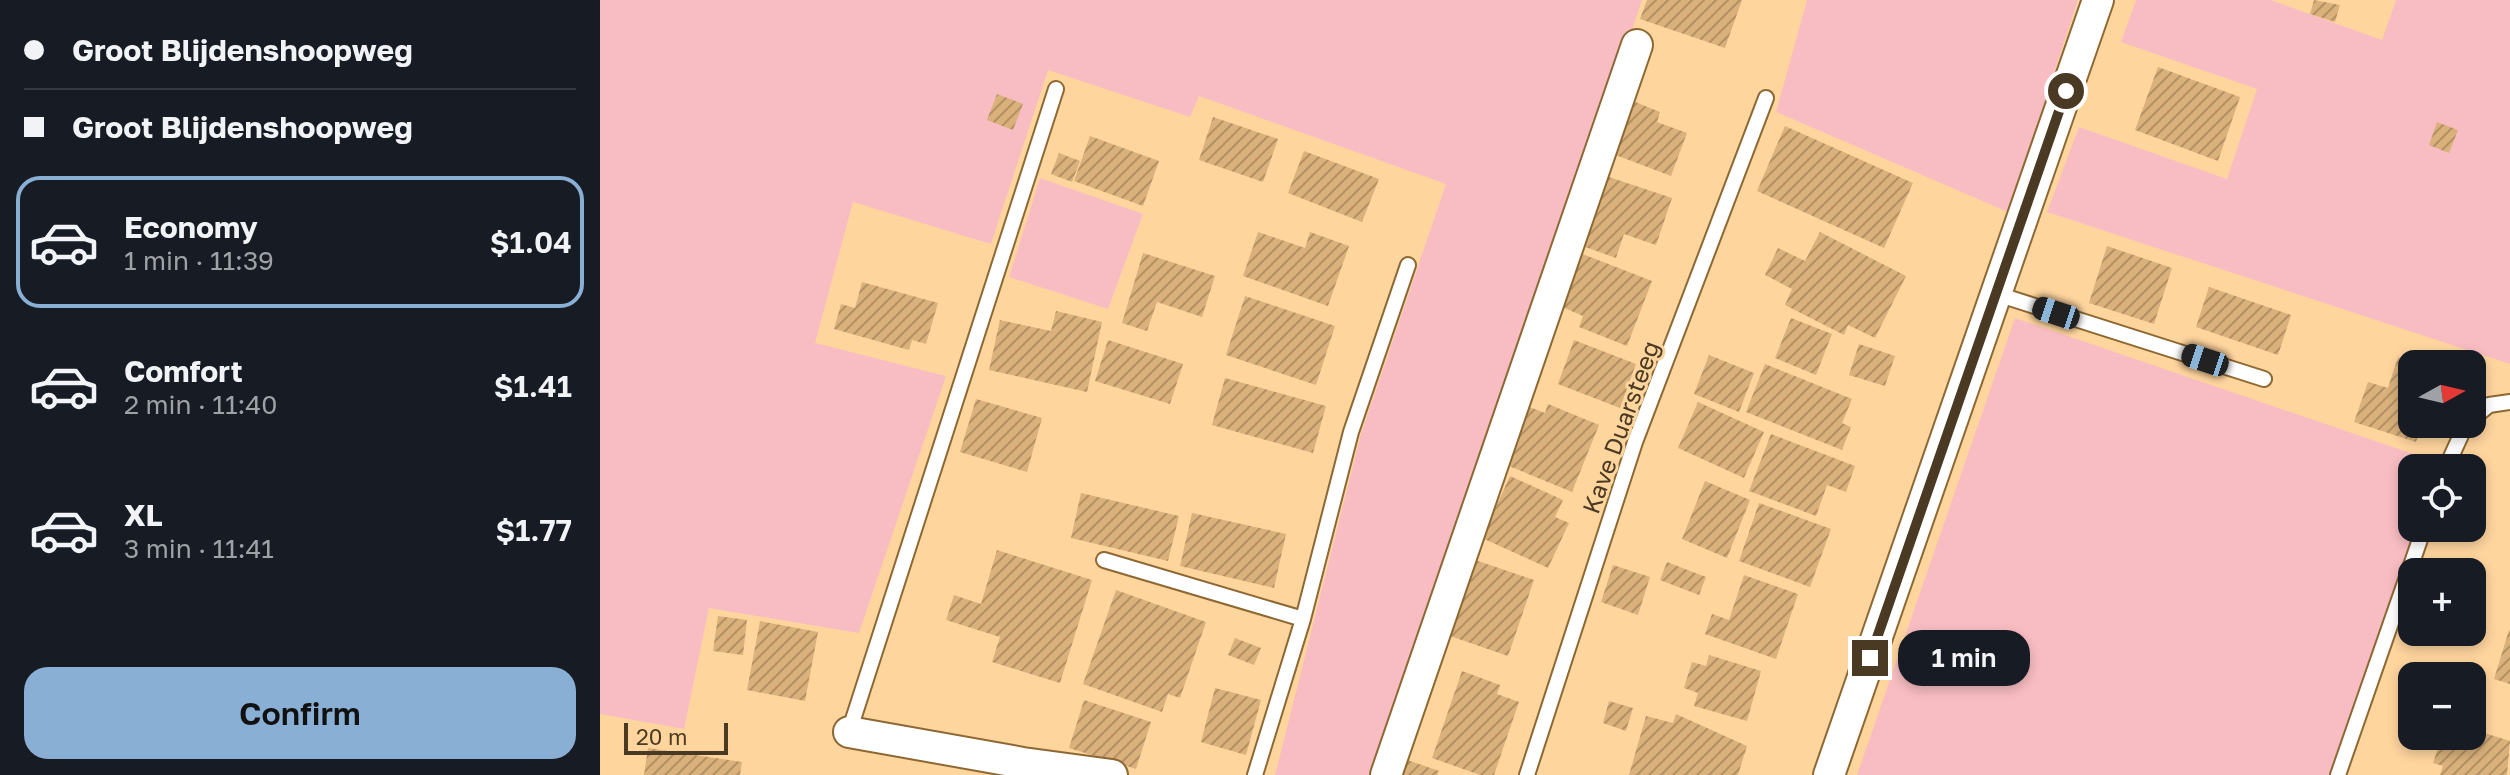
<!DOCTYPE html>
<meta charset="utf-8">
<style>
body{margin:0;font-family:"Golos Text",sans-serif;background:#242831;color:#f1f3f6;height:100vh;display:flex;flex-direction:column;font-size:30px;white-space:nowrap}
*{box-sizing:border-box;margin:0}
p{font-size:26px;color:#9ea1a6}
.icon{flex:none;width:44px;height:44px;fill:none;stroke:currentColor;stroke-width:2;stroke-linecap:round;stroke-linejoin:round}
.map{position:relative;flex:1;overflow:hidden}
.panel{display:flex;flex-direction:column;background:#171b24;width:600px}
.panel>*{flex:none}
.hud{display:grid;align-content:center;height:176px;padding:0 24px;background:#171b24}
.needle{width:52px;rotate:82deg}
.fabs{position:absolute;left:1798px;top:350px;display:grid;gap:16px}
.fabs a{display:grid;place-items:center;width:88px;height:88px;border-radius:16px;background:#171b24;box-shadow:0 4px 12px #0003;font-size:40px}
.scale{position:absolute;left:24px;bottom:20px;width:104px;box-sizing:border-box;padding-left:8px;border:4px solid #4a3a23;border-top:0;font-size:22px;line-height:28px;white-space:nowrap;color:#4a3a23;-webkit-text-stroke:6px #ffd59e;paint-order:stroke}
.end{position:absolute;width:36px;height:36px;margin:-18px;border:10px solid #4a3a23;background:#fff;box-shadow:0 0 0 4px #fff}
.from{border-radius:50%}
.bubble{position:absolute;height:56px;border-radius:24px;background:#171b24;box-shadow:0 4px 12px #0003;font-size:26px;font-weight:600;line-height:56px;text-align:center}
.car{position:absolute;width:24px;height:48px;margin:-24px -12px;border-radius:10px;box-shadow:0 0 6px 2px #0007;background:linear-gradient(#222 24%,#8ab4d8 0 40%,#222 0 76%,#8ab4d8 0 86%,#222 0)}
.hud b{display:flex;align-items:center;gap:28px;height:76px;font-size:30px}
.hud b+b{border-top:2px solid #363941}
.hud i{width:20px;height:20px;background:#f1f3f6}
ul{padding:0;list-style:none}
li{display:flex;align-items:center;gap:24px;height:132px;margin:0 16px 12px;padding:0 8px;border:4px solid transparent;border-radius:24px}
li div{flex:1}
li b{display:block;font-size:30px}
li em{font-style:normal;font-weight:600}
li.current{border-color:#89afd4}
li>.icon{width:72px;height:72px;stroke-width:1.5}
.cta{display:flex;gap:16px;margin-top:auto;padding:16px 24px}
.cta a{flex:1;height:92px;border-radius:24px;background:#89afd4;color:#111;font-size:32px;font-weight:600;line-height:92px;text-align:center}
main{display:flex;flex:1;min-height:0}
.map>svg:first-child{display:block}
.green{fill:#f8bdc2}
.building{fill:url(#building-hatch)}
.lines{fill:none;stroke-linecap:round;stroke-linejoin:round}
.lane-casing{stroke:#8d6833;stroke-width:18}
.street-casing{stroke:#8d6833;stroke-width:34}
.lane{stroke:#fff;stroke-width:14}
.street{stroke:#fff;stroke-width:30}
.route{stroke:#4a3a23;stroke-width:10}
.labels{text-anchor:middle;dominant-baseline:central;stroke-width:6;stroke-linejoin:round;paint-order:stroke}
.street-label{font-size:24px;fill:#4a3a23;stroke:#ffd59e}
</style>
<main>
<section class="panel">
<div class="hud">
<b><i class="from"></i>Groot Blijdenshoopweg</b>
<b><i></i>Groot Blijdenshoopweg</b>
</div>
<ul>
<li class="current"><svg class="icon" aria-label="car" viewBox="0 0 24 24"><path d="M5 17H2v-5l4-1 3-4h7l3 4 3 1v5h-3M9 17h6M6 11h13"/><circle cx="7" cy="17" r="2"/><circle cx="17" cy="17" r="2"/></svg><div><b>Economy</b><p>1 min · 11:39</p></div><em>$1.04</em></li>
<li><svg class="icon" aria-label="car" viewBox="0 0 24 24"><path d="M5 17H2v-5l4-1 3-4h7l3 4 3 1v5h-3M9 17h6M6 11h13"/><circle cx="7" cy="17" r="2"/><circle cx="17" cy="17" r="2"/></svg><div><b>Comfort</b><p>2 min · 11:40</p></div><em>$1.41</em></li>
<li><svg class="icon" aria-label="car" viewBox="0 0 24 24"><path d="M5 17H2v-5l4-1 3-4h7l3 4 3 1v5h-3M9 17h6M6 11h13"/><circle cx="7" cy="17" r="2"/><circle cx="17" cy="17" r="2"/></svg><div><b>XL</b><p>3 min · 11:41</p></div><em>$1.77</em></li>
</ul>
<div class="cta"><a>Confirm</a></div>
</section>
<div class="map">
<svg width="1910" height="775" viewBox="0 0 1910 775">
<defs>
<pattern id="building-hatch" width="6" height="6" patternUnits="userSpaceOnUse" patternTransform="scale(2)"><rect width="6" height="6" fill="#dab17b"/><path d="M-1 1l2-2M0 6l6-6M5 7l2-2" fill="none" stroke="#b39164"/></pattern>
</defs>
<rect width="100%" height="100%" fill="#ffd59e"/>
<path class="green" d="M0 0H1042L784 775H675L761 434 846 184 599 96 590 117 448 70 391 244 253 202 215 343 346 376 259 633 109 608 84 729 0 714Z
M1207 0H1478L1408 212 1176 112Z
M1536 0H1671L1782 40 1796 0H1910V364L1447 212 1479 127 1627 179 1657 89 1521 42Z
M440 178 543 214 508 309 409 277Z
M1415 318 1840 463 1838 468H1812V528H1818L1736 775H1257Z"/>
<path class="building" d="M1047 0H1142L1125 48 1040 19Z
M1714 0 1740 5 1735 22 1710 14Z
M1558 67 1640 97 1618 161 1535 130Z
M397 94 423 104 413 130 387 120Z
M1033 101 1060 112 1057 122 1087 133 1071 176 1013 154Z
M613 117 678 139 663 182 599 160Z
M1837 122 1858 130 1849 153 1829 145Z
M1185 126 1313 183 1284 248 1157 191Z
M490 136 559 161 543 206 474 181Z
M704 151 779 179 762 222 688 193Z
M459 153 480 161 472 182 451 174Z
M1009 177 1072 198 1056 245 1024 234 1016 258 974 243 989 200 1000 204Z
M658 232 705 248 710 232 749 246 728 306 643 276Z
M1220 232 1306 276 1275 338 1248 325 1244 335 1185 305 1192 289 1165 275 1178 248 1205 261Z
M1507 246 1572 268 1554 324 1489 303Z
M543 253 615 276 602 317 557 302 547 331 522 323Z
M980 253 1052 281 1027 346 979 327 983 316 960 306Z
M262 282 338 303 326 344 312 340 309 350 234 329 241 304 255 308Z
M1609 287 1691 315 1678 355 1596 327Z
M645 296 735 326 716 385 626 355Z
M456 311 502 322 487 392 389 370 400 320 451 331Z
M1191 318 1232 334 1216 375 1175 358Z
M508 340 583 364 570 404 495 381Z
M974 340 1036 364 1020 408 958 384Z
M1259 344 1295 356 1285 386 1249 375Z
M1109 355 1154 373 1139 412 1094 394Z
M1798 357 1818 363 1812 364V424H1822L1816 442 1754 422 1768 382 1788 388Z
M1165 364 1252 399 1242 423 1251 427 1242 450 1146 412Z
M625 378 726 406 713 453 612 425Z
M376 399 442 418 427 472 360 452Z
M1098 402 1164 432 1144 478 1078 448Z
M948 404 999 425 972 492 904 464 927 406 945 413Z
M1171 434 1255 466 1246 492 1227 485 1216 516 1149 491Z
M910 476 963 500 955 517 969 523 948 568 882 538Z
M1105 481 1150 500 1127 558 1082 539Z
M481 493 579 516 568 561 471 538Z
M1159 503 1231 529 1210 587 1139 561Z
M592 513 686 534 674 588 580 566Z
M397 550 492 580 460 683 392 662 400 637 346 620 354 595 381 604Z
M875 560 934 580 908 656 850 636Z
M1067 562 1106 577 1099 595 1060 580Z
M1013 565 1050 577 1038 615 1001 602Z
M1144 575 1198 594 1176 659 1105 634 1112 614 1129 620Z
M516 590 606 622 580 698 568 694 562 712 483 684Z
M118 616 147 620 143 655 113 651Z
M160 621 218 632 205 701 147 690Z
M1909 630 1910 631V684L1894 679Z
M635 638 661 648 654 665 628 655Z
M1109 655 1161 671 1147 721 1094 706 1098 693 1084 688 1092 662 1106 666Z
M862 671 900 685 897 694 919 702 894 775H880L832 758Z
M615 688 661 700 646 755 601 742Z
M484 700 551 722 536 769 469 748Z
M1009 701 1033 708 1026 731 1003 723Z
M1076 714 1147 746 1138 775H1029L1046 716 1073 723Z
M1872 729 1910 741 1907 775H1840L1843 766 1833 763 1842 736H1872Z
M48 748 142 762 140 775H44Z
M799 757 839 771 837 775H793Z"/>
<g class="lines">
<g class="lane-casing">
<path id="lane" d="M1397 294 1664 379
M1872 419 1889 405 1910 402
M1846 468 1866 424
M504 560 703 619
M249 732 456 89
M655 775 703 619 751 432 808 265
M927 775 1035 442 1166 98
M1738 775 1824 528"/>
</g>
<g class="street-casing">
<path id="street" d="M249 732 423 763 512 775
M786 775 1037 45
M1229 775 1498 0"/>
</g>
<use href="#lane" class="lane"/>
<use href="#street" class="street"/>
</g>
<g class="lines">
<path class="route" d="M1270 658 1466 91"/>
</g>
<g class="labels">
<g class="street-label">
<text transform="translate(1020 427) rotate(-70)">Kave Duarsteeg</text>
</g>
</g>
</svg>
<div class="fabs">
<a><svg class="needle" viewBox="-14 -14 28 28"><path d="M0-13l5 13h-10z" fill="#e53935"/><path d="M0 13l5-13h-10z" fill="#9ea1a6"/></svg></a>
<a><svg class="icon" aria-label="locate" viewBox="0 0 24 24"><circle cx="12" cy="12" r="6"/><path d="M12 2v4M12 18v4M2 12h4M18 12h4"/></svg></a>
<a>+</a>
<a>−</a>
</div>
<div class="scale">20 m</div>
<i class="end from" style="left:1466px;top:91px"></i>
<i class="end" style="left:1270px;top:658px"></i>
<div class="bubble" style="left:1298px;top:630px;width:132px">1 min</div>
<i class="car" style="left:1456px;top:313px;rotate:288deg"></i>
<i class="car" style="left:1605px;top:360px;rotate:288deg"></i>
</div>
</main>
